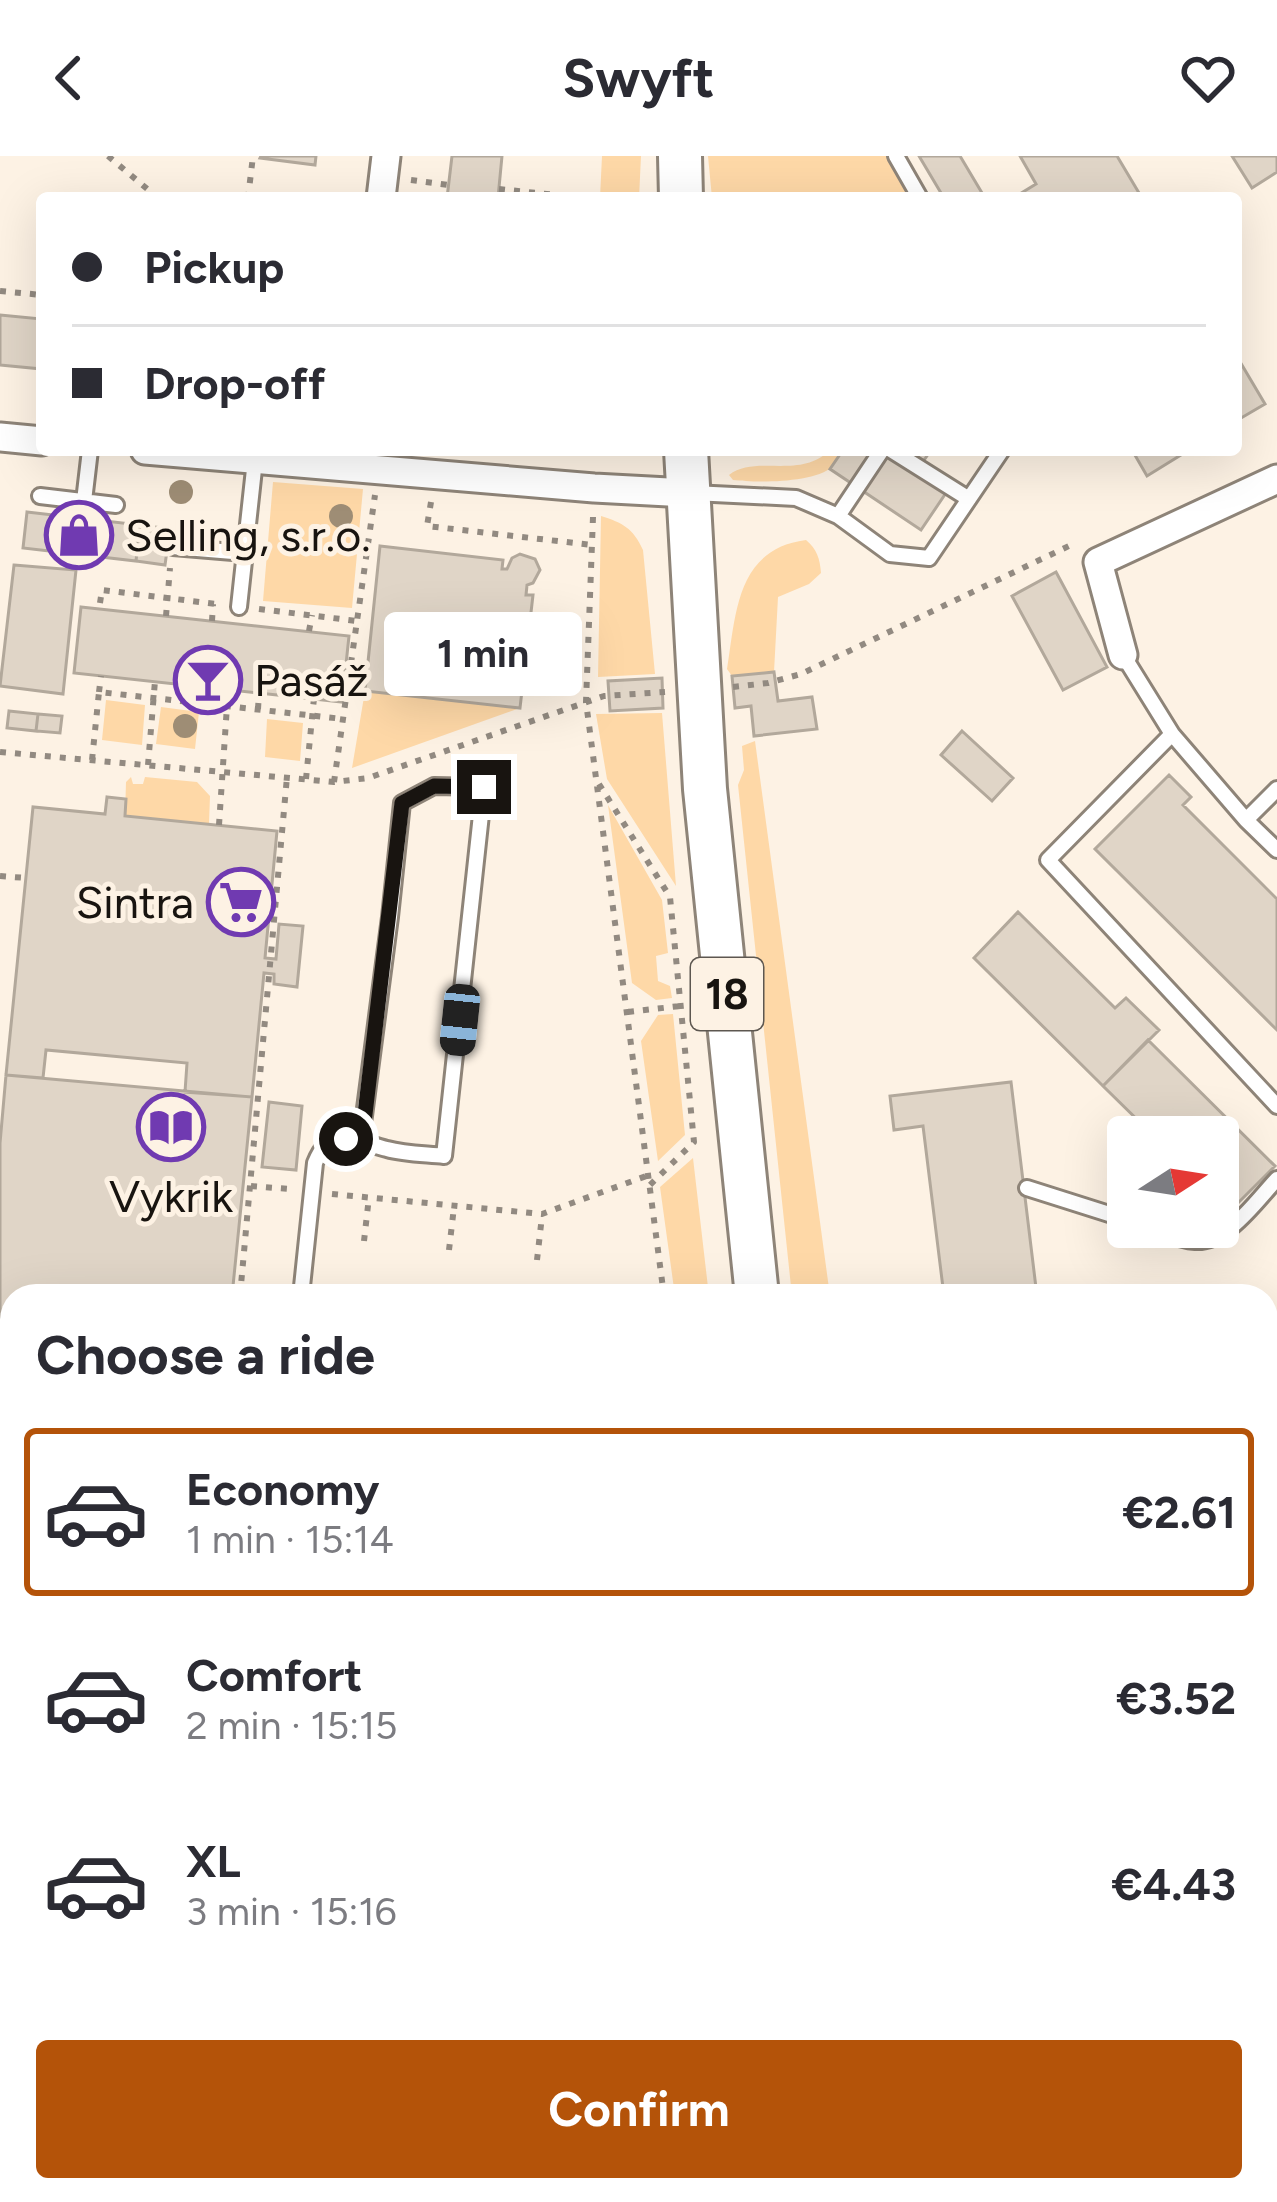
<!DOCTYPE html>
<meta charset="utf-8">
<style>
body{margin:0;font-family:Figtree,sans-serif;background:#f2f2f3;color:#2b2b33;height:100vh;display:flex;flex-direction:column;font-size:45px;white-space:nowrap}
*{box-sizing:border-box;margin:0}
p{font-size:39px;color:#7c7c81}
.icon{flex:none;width:66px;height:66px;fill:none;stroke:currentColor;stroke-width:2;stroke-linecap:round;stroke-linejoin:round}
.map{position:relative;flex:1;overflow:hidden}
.panel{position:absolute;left:0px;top:1128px;width:1278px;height:918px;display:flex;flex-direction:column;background:#fff;border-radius:36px 36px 0 0;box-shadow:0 12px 48px #0002}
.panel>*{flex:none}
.banner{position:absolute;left:36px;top:36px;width:1206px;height:264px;border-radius:12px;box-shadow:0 12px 48px #0002;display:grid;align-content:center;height:264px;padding:0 36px;background:#fff}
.needle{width:78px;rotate:78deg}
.controls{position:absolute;left:1107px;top:960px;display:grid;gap:24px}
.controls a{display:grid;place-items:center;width:132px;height:132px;border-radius:12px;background:#fff;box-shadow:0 12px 48px #0002;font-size:60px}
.end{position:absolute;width:54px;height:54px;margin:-27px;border:15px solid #181410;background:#fff;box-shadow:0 0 0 6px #fff}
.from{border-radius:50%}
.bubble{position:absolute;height:84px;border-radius:12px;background:#fff;box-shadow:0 12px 48px #0002;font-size:39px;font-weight:700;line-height:84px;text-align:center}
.car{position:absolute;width:36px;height:72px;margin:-36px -18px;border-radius:15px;box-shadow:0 0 9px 3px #0007;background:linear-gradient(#222 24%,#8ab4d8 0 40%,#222 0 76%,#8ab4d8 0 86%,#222 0)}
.banner b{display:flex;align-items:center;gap:42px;height:114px;font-size:45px}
.banner b+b{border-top:3px solid #e1e1e2}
.banner i{width:30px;height:30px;background:#2b2b33}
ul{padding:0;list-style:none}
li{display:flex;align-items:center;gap:36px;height:168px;margin:0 24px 18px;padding:0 12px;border:6px solid transparent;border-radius:12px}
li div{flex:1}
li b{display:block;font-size:45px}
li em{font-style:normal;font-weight:700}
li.on{border-color:#b45309}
li>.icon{width:108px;height:108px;stroke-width:1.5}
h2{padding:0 36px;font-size:54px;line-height:144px}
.action{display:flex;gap:24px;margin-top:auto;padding:24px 36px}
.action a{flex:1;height:138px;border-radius:12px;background:#b45309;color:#fff;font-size:48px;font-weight:700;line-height:138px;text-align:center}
header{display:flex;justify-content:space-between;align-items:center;height:156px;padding:0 36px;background:#fff;font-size:54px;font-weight:700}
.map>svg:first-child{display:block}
.green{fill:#fed8a7}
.building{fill:#e0d5c7;stroke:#b2a89b;stroke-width:3}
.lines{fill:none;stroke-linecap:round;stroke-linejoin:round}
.service-casing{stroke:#8e8478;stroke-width:20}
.minor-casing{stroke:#8e8478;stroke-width:33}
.primary-casing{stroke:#8e8478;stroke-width:48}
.path{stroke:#928a81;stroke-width:6;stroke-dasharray:6 9;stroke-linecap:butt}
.service{stroke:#fff;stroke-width:14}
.minor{stroke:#fff;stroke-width:27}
.primary{stroke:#fff;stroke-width:42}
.tree{fill:#9e8d75}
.route{stroke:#181410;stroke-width:15}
.labels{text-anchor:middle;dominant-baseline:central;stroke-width:10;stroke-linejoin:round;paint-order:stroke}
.shield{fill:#fdf2e4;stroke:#5d5750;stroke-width:3}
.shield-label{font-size:42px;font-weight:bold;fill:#181410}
.poi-label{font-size:45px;fill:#181410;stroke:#fdf2e4;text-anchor:start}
</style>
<header><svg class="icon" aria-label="back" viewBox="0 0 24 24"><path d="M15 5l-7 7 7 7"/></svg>Swyft<svg class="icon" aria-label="heart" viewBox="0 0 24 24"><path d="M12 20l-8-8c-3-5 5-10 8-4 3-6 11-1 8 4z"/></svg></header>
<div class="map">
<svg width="1277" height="2046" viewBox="0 0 1277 2046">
<rect width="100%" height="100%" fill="#fdf2e4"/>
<path class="green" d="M602 0H641L639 42H600Z
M708 0H888L913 42H712Z
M830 294H843C839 300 836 306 832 311 814 327 757 327 733 324L729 319C756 298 800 324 830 294Z
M273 326 363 333 352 452 263 445Z
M601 360C623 367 633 372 643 394L655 518 598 521Z
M806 384C817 393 820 403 821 417L809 428 778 441 774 516 732 520 727 513C736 458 736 393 806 384Z
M365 535 520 552 352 612Z
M106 544 145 549 142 589 102 584Z
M161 551 199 556 195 593 156 588Z
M662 557 676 730 607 623 596 558Z
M267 563 303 567 300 605 265 601Z
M755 585 830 1140H792L738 629 744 614 742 590Z
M131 621 133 628H143L145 621 197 626 210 640 209 668 125 660 126 626Z
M608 649 662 744 668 797 656 800 658 825 670 830 672 842 656 844 632 827Z
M673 858 685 979 658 1005 641 885 658 859Z
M693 1002 709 1140H675L660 1031Z
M0 1456H12V1520L0 1524Z
M12 1547V1708L0 1709V1550Z
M12 1750V1868L0 1906V1751Z
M12 1893V1999L0 2044V1929Z
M368 2034H545L547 2046H369Z
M787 2034H834L836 2046H788Z"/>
<path class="building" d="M261 0H316L315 9 260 2Z
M452 0H502L498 42H447Z
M919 0H960L985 42H944Z
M1020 0H1117L1142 42H1013L1036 28Z
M1232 0H1277V16L1252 32Z
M0 159 42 163V213L0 209Z
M1236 199 1265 248 1236 265Z
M843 294H931L920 310 950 331 921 374 830 313Z
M1132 294H1189L1147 320Z
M27 356 140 369 136 405 23 392Z
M140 369 170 373 165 409 136 405Z
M380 390 503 404 502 413H507L512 402 520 398 535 403 540 414 533 427 527 429 526 439H533L520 552 365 535Z
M14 409 76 414 63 538 0 530Z
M1056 416 1107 511 1063 534 1012 440Z
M81 451 349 480 342 546 74 517Z
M774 516 778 545 812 541 817 573 754 580 751 550 735 552 732 520Z
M662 522 663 552 610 555 608 525Z
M9 555 38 558 36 575 7 572Z
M38 558 62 560 60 577 36 575Z
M962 575 1013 622 992 645 941 599Z
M1169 619 1191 641 1183 649 1277 743V874L1095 693Z
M107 641 126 643 125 660 277 675 265 802 276 803 279 768 303 770 297 831 274 828V818L264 817 252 941 185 936 187 907 46 894 43 922 6 919 33 651 105 658Z
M1018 756 1115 852 1126 842 1159 874 1103 930 974 802Z
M1148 884 1275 1010 1230 1055 1218 1044V981H1155L1103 930Z
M6 919 252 941 232 1140H12V1162L0 1161V987Z
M1011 926 1037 1140H944L923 970 894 974 890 940Z
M269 946 302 950 296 1014 262 1011Z
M0 1308 12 1309V1372L0 1371Z
M100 2034H237L239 2046H102Z
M641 2034H694L695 2046H643Z"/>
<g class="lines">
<g class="service-casing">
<path id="service" d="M896 0 920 42
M891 294 969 343
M693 337 796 342 838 360 890 398 929 402 1002 294
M40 340 116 349
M84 345 90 294
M838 360 882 294
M173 391 245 397
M239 451 255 304
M1123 499 1172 578 1246 664 1277 694
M1172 578 1048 704 1277 950
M1246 664 1277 633
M1027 1032 1128 1064
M1148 1071C1163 1076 1179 1084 1195 1085 1228 1087 1256 1045 1277 1023
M301 1140 315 1007C332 965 357 986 387 993 405 998 426 998 444 1000L484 631 434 630 402 647 390 761 361 983
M1268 1696 1277 1683"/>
</g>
<g class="minor-casing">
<path id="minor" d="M381 42 386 0
M0 281 42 285
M145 294 594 332 687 337
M1123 499 1098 406 1277 323
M0 1252 12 1254
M0 1739 12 1738
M312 2034 313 2046
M583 2034 584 2046"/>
</g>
<g class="primary-casing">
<path id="primary" d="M680 0 681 42
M686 294 705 633 757 1140
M866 2034 868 2046"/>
</g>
<path class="path" d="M108 0 158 42
M411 24 448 29
M499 33 585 42
M248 42 253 0
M0 135 42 139
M431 346 427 370 592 389
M593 361 586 546 664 1140
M100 447 102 434 216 448
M259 453 357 465
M166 460 170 412
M212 465 213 448
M309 475 312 459
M733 531 768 527 801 518 1073 388
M99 536 101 520
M206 548 209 531
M258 553 259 537
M0 596 334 626 368 622 604 540 665 536
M92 604 99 536 343 563
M148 609 155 525
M306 623 314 542
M334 626 375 339
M599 628 670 741 694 986 650 1029
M219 669 227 550
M0 720 26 722
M628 856 680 850
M251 1030 289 1033
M332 1038 542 1058 649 1019
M364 1085 369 1041
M449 1094 454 1051
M537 1104 542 1060
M240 1140 287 621
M0 1194 12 1195
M0 1436 12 1437
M0 1536 12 1533
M0 1919 12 1884
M277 2034 278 2046
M778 2034 780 2046
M927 2034 928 2046"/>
<use href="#service" class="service"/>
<use href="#minor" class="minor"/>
<use href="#primary" class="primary"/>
</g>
<g class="tree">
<circle cx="181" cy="336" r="12"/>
<circle cx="341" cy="360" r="12"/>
<circle cx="185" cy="570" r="12"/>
</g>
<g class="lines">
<path class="route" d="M346 983H362L402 647 434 630 484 631"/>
</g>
<defs>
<g id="shop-ring" transform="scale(3.45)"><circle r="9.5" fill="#fdf2e4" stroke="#703ab1" stroke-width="1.5"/><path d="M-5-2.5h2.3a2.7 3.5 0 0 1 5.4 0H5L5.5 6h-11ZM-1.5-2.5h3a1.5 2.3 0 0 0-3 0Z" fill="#703ab1"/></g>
<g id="bar-ring" transform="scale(3.45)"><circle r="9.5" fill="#fdf2e4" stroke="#703ab1" stroke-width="1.5"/><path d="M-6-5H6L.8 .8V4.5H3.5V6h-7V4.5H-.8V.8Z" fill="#703ab1"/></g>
<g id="supermarket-ring" transform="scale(3.45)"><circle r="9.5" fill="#fdf2e4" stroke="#703ab1" stroke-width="1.5"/><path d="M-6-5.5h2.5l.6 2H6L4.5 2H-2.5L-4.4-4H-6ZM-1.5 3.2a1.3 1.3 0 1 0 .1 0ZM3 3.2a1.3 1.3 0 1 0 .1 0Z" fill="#703ab1"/></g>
<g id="library-ring" transform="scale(3.45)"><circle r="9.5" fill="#fdf2e4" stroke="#703ab1" stroke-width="1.5"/><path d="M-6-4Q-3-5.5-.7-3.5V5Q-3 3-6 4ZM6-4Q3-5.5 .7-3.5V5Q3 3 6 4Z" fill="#703ab1"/></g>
</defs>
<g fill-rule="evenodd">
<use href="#shop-ring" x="79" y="379"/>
<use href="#bar-ring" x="208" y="524"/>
<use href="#supermarket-ring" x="241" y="746"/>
<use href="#library-ring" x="171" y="971"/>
</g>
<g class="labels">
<rect class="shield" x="691" y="802" width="72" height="72" rx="9"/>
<g class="shield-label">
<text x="727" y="838">18</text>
</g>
<g class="poi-label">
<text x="125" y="379">Selling, s.r.o.</text>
<text x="254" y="524">Pasáž</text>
<text x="194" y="746" text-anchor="end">Sintra</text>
<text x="171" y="1040" text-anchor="middle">Vykrik</text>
</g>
</g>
</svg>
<div class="controls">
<a><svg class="needle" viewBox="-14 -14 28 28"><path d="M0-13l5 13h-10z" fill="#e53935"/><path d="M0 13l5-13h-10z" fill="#7c7c81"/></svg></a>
</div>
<i class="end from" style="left:346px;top:983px"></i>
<i class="end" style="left:484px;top:631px"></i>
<div class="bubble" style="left:384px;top:456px;width:198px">1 min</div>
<i class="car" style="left:460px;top:864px;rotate:186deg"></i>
<div class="banner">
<b><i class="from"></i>Pickup</b>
<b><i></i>Drop-off</b>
</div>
<section class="panel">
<h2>Choose a ride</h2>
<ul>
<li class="on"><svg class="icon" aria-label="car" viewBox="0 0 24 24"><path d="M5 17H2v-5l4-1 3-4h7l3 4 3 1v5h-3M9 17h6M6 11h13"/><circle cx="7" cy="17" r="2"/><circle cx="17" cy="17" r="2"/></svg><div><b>Economy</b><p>1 min · 15:14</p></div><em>€2.61</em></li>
<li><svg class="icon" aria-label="car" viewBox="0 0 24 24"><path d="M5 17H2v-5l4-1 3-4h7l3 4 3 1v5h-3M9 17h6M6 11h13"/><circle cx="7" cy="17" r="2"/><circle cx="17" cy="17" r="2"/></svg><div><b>Comfort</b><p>2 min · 15:15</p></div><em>€3.52</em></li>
<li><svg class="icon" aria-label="car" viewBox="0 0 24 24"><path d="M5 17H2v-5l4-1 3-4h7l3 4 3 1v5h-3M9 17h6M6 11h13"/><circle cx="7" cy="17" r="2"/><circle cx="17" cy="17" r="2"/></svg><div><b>XL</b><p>3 min · 15:16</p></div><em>€4.43</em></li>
</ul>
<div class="action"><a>Confirm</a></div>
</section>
</div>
